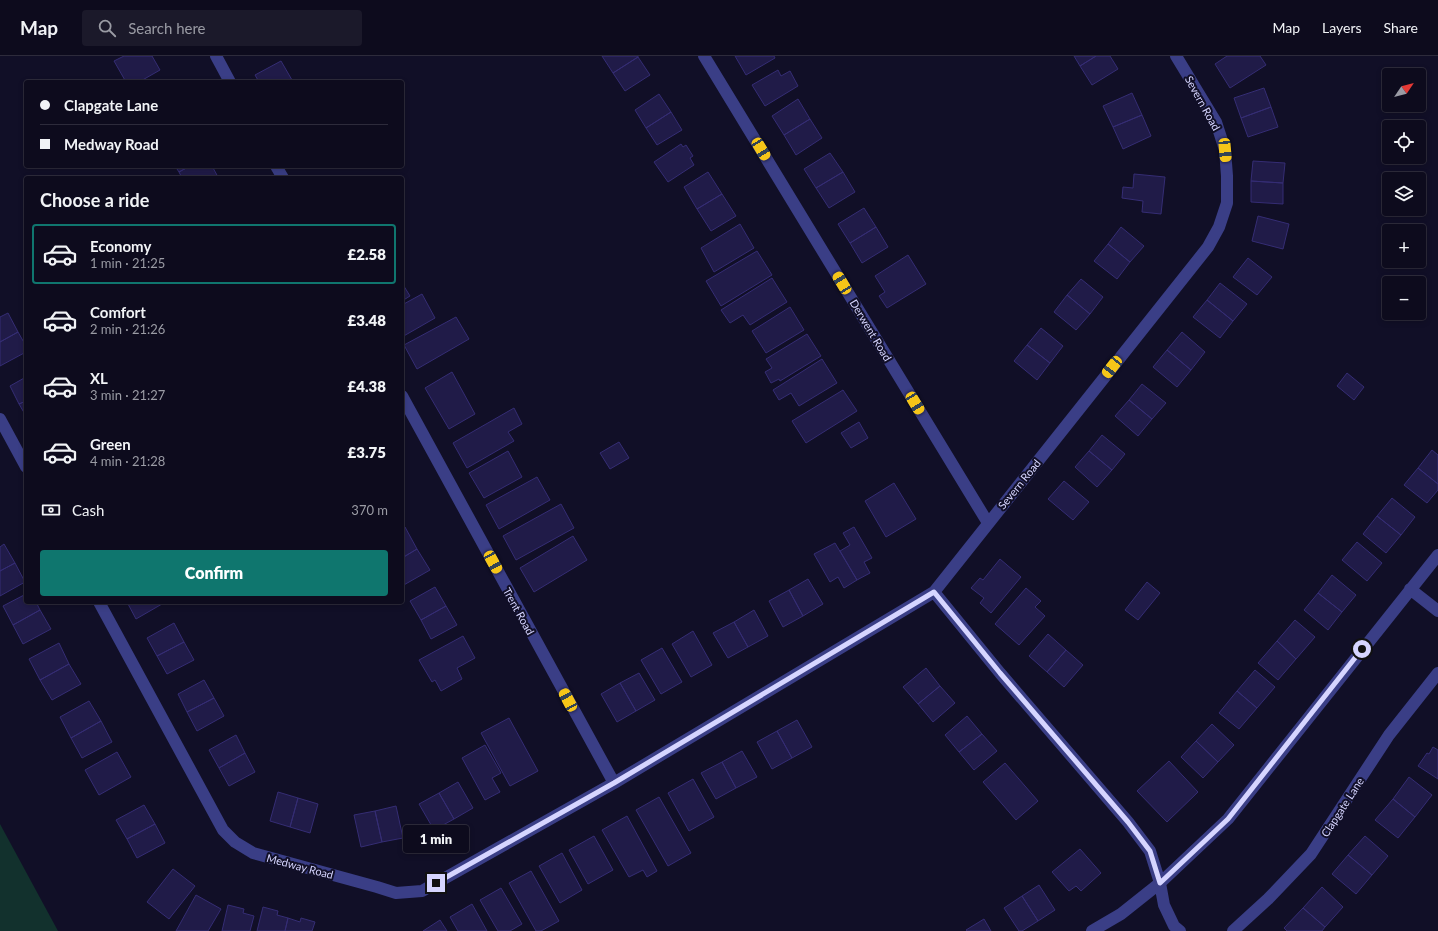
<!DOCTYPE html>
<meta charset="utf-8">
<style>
body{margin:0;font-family:Lato,sans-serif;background:#1b192a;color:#f1f3f6;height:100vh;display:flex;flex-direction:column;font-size:15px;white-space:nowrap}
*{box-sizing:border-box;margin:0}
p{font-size:13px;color:#9a9ba4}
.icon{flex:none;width:22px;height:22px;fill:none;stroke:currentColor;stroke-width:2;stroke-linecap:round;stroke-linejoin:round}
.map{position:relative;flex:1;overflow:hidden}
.sheet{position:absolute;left:24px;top:120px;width:380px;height:428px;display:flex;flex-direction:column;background:#0d0b1d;border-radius:4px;box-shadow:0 2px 6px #0003,0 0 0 1px #2d2b3b}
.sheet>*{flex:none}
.banner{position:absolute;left:24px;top:24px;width:380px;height:88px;border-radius:4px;box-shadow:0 2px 6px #0003,0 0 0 1px #2d2b3b;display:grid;align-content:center;height:88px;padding:0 16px;background:#0d0b1d}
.needle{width:26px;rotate:55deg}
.fabs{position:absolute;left:1382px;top:12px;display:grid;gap:8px}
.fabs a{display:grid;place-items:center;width:44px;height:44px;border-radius:4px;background:#0d0b1d;box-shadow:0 2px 6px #0003,0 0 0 1px #2d2b3b;font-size:20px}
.end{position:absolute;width:18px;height:18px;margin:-9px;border:5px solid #d6d5ff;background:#111;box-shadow:0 0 0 2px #111}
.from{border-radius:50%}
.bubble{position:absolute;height:28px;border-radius:4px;background:#0d0b1d;box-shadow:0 2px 6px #0003,0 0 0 1px #2d2b3b;font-size:13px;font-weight:800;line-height:28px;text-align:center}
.car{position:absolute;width:12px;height:24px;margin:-12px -6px;border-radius:5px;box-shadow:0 0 3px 1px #0007;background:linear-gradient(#f5c518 24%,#345 0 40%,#f5c518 0 76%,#345 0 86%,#f5c518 0)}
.banner b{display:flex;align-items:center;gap:14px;height:38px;font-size:15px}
.banner b+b{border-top:1px solid #2d2b3b}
.banner i{width:10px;height:10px;background:#f1f3f6}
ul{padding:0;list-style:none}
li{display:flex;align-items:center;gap:12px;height:60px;margin:0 8px 6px;padding:0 8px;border:2px solid transparent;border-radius:4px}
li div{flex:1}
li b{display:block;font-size:15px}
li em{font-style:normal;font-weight:800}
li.current{border-color:#0f766e}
li>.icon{width:36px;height:36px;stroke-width:1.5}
h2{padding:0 16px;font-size:18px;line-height:48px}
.pay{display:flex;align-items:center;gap:10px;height:44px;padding:0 16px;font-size:15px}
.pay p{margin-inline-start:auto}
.primary-button{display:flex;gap:8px;margin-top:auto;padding:8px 16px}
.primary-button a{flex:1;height:46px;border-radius:4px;background:#0f766e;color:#fff;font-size:16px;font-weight:800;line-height:46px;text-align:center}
header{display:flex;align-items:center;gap:24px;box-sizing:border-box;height:56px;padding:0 20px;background:#0d0b1d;border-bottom:1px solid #2d2b3b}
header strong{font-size:19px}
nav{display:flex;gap:22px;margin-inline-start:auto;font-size:14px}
.search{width:280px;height:36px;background:#1b192a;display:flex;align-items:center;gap:10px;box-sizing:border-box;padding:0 14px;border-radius:4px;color:#9a9ba4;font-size:15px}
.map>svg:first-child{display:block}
.green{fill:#12312d}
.building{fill:#201b48;stroke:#352d74}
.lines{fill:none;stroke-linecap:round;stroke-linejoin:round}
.minor{stroke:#3a3e86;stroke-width:12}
.route{stroke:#d6d5ff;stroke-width:5}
.labels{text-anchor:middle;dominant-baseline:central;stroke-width:4;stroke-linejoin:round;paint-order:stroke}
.street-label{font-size:11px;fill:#d6d5ff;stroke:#110f27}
</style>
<header>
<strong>Map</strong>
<div class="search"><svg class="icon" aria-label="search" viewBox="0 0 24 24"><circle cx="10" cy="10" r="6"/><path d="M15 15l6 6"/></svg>Search here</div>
<nav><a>Map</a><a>Layers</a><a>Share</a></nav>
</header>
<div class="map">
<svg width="1438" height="875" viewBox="0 0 1438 875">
<rect width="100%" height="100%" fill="#110f27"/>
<path class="green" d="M0 768 58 875H0Z"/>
<path class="building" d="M124 0H152L160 14 139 26H126L114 5Z
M602 0H638V1L613 17Z
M735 0H774L775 2 746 19Z
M1074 0H1096L1080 10Z
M1096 0H1110L1118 13 1092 29 1080 10Z
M1227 0H1260L1266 9 1230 32 1215 8Z
M638 1 650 19 625 35 613 17Z
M281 5 292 24 288 26H259L255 19Z
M778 14 781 20 790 15 798 30 765 50 752 29Z
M1264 32 1271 51 1241 62 1234 42Z
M1132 37 1142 59 1113 71 1103 50Z
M659 38 671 56 646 72 635 54Z
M798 43 810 63 784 79 772 60Z
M1271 51 1278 71 1248 81 1241 62Z
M671 56 682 74 657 89 646 72Z
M1142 59 1151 80 1123 93 1113 71Z
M810 63 822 82 796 99 784 79Z
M681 88 683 91 686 89 693 100 690 102 694 109 668 126 654 106Z
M830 97 843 116 816 132 804 113Z
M1253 105 1285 107 1283 127 1251 125Z
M175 110H190L179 116Z
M190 110H212L218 121 182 122 179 116Z
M708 116 722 138 697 153 684 131Z
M843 116 855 136 829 152 816 132Z
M1134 118 1165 121 1161 158 1142 156 1143 145 1122 142 1123 131 1133 132Z
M1251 125 1283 127V148L1251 146Z
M722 138 736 160 711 175 697 153Z
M864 152 876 171 850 187 838 168Z
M1258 160 1289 168 1283 193 1252 185Z
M740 168 754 192 714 216 701 192Z
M876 171 888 191 862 207 850 187Z
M1121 171 1144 190 1130 206 1108 188Z
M1108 188 1130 206 1117 223 1094 205Z
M757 195 772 219 721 250 706 225Z
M908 199 926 228 887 252 879 240 885 236 875 220Z
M1248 202 1272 221 1257 239 1233 221Z
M772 222 787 246 750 269 743 259 730 267 721 254Z
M1081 223 1103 241 1090 258 1067 239Z
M402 227 410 240 402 245Z
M1220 227 1247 248 1233 265 1207 244Z
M422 238 435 262 402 281V249Z
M1067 239 1090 258 1076 274 1054 256Z
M1207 244 1233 265 1220 282 1193 261Z
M790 251 804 274 766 297 752 275Z
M8 257 18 276 0 286V261Z
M456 261 469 283 417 313 404 289Z
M1041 272 1063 290 1050 307 1027 289Z
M18 276 26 290V296L0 310V286Z
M1182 276 1205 296 1191 314 1167 294Z
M807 278 821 300 780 325 779 323 771 327 765 316 772 312 766 303Z
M1027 289 1050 307 1037 324 1014 305Z
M1167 294 1191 314 1177 331 1153 311Z
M822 303 837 327 799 350 791 337 779 344 773 334Z
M452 316 475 358 449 373 425 332Z
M1347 317 1364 331 1354 344 1337 330Z
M26 321V345L19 348 10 330Z
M1142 328 1166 347 1152 363 1129 344Z
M843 334 857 355 806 387 792 365Z
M1129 344 1152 363 1138 380 1115 360Z
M26 345V360L19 348Z
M514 352 522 368 508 376 514 385 467 412 453 387Z
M859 366 868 382 851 392 841 377Z
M1102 379 1125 398 1112 414 1089 395Z
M619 386 629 402 610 413 600 397Z
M1432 394 1438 399V428L1418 412Z
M508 395 522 421 484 442 469 417Z
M1089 395 1112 414 1097 431 1075 411Z
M1418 412 1438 428V434L1427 447 1404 429Z
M537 421 550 444 499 473 486 449Z
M1064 425 1089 446 1073 464 1048 443Z
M894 427 916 463 886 481 865 445Z
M1392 442 1415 461 1401 479 1377 460Z
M561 448 574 472 516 504 503 480Z
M1377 460 1401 479 1386 497 1363 478Z
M405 471 417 493 402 502V473Z
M854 471 872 502 864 506 870 517 857 524 840 495 850 489 843 477Z
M573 480 587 504 534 536 520 512Z
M1357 486 1382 507 1367 525 1342 504Z
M835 487 857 524 844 532 838 521 830 526 814 498Z
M4 488 15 507 0 515V491Z
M417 493 430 514 402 530V502Z
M1000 503 1021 521 991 557 980 547 984 542 971 532 980 522 983 524Z
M15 507 25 526 0 540V515Z
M1332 519 1356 539 1342 556 1318 537Z
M808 523 823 548 803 560 789 534Z
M1147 526 1160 537 1138 564 1125 554Z
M435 531 446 550 421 564 410 545Z
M1026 532 1041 545 1035 551 1045 560 1019 589 995 568Z
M789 534 803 560 783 571 769 545Z
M1318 537 1342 556 1328 574 1304 554Z
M26 538V546H36L40 554 13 569 3 550Z
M127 546H161L162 548 136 563Z
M446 550 457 569 431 583 421 564Z
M40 554 51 573 23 588 13 569Z
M754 554 768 580 748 591 734 566Z
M1295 564 1315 581 1296 603 1277 585Z
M734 566 748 591 728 602 713 577Z
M174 567 184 586 157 600 147 582Z
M693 575 712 609 691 621 672 588Z
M1048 578 1066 594 1047 616 1029 600Z
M463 580 475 602 457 612 462 623 441 635 435 624 432 626 419 604Z
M1277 585 1296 603 1278 624 1258 607Z
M184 586 194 604 167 618 157 600Z
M59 587 69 608 40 624 29 603Z
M662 592 682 626 661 638 641 604Z
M1066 594 1083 609 1064 631 1047 616Z
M69 608 81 628 52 644 40 624Z
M926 612 940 630 918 648 903 631Z
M1255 614 1275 631 1257 652 1237 635Z
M639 617 655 644 636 655 620 627Z
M204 624 214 642 187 656 178 638Z
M620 627 636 655 617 666 601 638Z
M940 630 955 647 933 666 918 648Z
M1237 635 1257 652 1239 673 1219 657Z
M214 642 224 660 197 675 187 656Z
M89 645 101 665 71 682 60 661Z
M967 660 982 678 959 696 945 679Z
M509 662 538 715 510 730 481 677Z
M797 664 812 691 792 702 777 675Z
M101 665 112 686 82 702 71 682Z
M1212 668 1234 689 1218 706 1196 685Z
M777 675 792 702 772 713 757 686Z
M982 678 997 695 974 714 959 696Z
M236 679 245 697 219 712 209 694Z
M1196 685 1218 706 1203 722 1181 701Z
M485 689 501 717 492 722 500 736 485 744 462 702Z
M1433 691 1438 694V723L1418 710 1427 697 1429 698Z
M742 695 757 721 736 732 722 706Z
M117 696 131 721 99 739 85 714Z
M245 697 255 716 229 730 219 712Z
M1169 705 1198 736 1167 766 1137 735Z
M722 706 736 732 716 743 701 717Z
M1005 707 1038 745 1016 764 983 726Z
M1409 721 1432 739 1415 761 1393 743Z
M693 723 714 761 689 775 668 737Z
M458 726 473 752 454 763 439 737Z
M278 736 298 742 290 771 270 765Z
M439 737 454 763 434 774 419 748Z
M659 741 691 797 668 810 636 754Z
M298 742 318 748 310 777 290 771Z
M1393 743 1415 761 1398 782 1375 764Z
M144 749 155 768 127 783 116 764Z
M396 750 403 782 382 786 375 755Z
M375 755 382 786 361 791 354 759Z
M627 760 657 815 647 821 643 814 629 821 602 774Z
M155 768 165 787 137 802 127 783Z
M594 780 613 814 588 828 569 794Z
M1365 780 1388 800 1372 819 1348 799Z
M1080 793 1101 817 1081 835 1076 830 1069 835 1052 816Z
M562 797 582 834 560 847 539 810Z
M1348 799 1372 819 1356 838 1332 818Z
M173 813 195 830 169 863 147 846Z
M531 815 559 865 541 875H536L509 827Z
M1039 829 1055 854 1038 865 1022 840Z
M1322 831 1343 851 1325 871 1303 852Z
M501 832 522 868 510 875H498L480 844Z
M196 839 221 853 208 875H176Z
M1022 840 1038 865 1022 875H1019L1004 852Z
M472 848 487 875H458L450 861Z
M228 849 244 853 243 857 254 860 250 875H222Z
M263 851 278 855 277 859 288 862 285 875H257Z
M1303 852 1325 871 1322 875H1287L1284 872Z
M288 862 300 866 301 862 315 866 312 875H285Z
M984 863 991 875H967L966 874Z
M440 864 447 875H423Z"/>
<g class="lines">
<path class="minor" d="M216 0 230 26
M704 0 988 467
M276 110 283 122
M402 340 614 727
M0 363 26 411
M1410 533 1438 555
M934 536 1000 617 1128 766 1150 795 1160 827 1164 849 1174 870 1180 875
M99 546 223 774 235 786 253 797 377 831 396 837 422 835 614 727 934 536 1208 191 1219 171 1227 147V120L1225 94 1216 66 1176 0
M1092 875 1121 858 1160 827 1228 763 1438 499
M1233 875 1268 843 1311 798 1389 679 1438 617"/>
</g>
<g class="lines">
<path class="route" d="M436 827 614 727 934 536 1000 617 1128 766 1150 795 1160 827 1228 763 1362 593"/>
</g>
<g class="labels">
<g class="street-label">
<text transform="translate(1203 47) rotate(61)">Severn Road</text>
<text transform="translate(871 274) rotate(59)">Derwent Road</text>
<text transform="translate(1019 428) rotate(-51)">Severn Road</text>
<text transform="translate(519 555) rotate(61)">Trent Road</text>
<text transform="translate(1342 751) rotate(-57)">Clapgate Lane</text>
<text transform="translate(300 810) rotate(15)">Medway Road</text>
</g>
</g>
</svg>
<div class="fabs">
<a><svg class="needle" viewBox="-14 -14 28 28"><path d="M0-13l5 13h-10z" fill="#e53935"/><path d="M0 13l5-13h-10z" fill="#9a9ba4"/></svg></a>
<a><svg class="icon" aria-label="locate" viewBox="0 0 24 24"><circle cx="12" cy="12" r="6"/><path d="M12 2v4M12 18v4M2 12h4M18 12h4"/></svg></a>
<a><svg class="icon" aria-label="layers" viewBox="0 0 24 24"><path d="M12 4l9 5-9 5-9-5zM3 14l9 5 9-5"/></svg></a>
<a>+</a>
<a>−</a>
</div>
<i class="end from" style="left:1362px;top:593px"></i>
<i class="end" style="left:436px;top:827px"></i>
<div class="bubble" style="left:403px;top:769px;width:66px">1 min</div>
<i class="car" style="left:761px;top:93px;rotate:149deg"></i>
<i class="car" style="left:1225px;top:94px;rotate:175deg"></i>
<i class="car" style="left:842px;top:227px;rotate:329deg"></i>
<i class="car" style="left:1112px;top:311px;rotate:218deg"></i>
<i class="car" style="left:915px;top:347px;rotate:149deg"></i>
<i class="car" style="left:493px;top:506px;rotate:151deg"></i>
<i class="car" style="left:568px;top:644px;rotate:332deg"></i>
<div class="banner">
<b><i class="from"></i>Clapgate Lane</b>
<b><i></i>Medway Road</b>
</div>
<section class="sheet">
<h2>Choose a ride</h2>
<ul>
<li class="current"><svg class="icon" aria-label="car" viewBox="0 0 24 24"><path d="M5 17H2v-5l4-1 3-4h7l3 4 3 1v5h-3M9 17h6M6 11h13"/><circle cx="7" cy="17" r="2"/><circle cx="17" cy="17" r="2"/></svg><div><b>Economy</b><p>1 min · 21:25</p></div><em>£2.58</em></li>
<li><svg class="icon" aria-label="car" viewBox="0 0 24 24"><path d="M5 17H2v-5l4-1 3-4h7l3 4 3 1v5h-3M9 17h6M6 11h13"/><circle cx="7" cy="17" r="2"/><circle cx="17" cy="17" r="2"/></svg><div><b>Comfort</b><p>2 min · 21:26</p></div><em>£3.48</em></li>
<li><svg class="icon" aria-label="car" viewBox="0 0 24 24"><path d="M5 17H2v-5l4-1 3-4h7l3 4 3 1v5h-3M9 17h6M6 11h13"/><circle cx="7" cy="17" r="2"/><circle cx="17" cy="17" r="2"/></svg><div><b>XL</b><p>3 min · 21:27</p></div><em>£4.38</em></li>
<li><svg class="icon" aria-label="car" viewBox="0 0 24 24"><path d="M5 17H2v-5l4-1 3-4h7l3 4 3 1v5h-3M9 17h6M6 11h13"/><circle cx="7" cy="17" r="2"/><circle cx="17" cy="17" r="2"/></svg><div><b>Green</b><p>4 min · 21:28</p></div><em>£3.75</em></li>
</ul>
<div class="pay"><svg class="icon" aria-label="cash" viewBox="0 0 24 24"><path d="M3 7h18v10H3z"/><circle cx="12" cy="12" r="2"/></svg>Cash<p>370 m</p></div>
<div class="primary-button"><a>Confirm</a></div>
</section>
</div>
